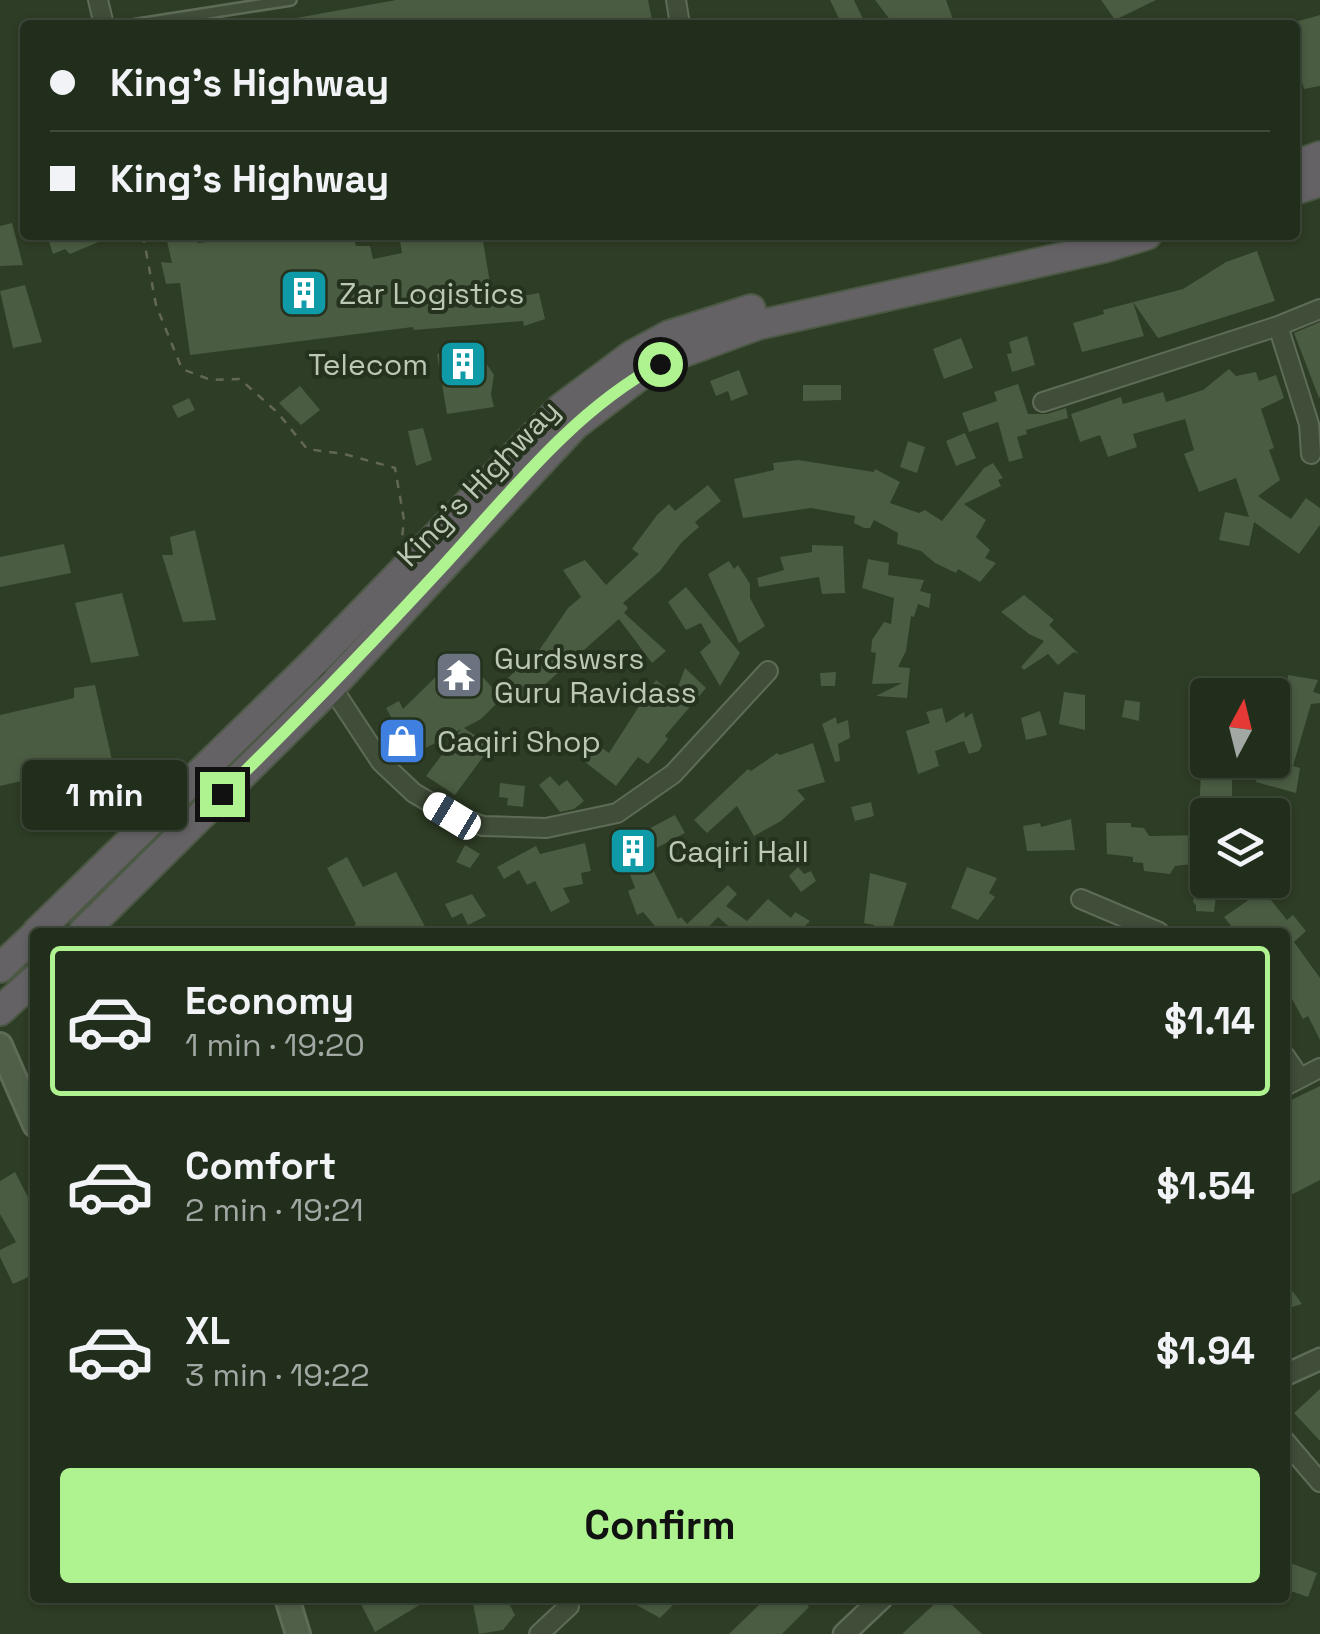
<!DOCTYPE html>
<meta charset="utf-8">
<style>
body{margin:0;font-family:"Space Grotesk",sans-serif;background:#2a3625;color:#f1f3f6;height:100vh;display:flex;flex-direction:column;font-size:38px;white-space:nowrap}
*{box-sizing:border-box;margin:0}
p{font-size:32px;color:#a2a8a3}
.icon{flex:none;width:55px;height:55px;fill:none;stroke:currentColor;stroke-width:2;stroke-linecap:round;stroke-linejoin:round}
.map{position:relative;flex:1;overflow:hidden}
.details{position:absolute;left:30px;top:928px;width:1260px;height:675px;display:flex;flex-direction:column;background:#222e1c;border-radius:10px;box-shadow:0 2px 8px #0004,0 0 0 2px #3f4a3b}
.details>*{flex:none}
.hud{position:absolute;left:20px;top:20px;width:1280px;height:220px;border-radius:10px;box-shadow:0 2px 8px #0004,0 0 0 2px #3f4a3b;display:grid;align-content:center;height:220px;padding:0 30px;background:#222e1c}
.needle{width:65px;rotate:7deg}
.controls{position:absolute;left:1190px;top:678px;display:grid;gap:20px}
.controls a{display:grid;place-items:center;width:100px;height:100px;border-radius:10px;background:#222e1c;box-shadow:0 2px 8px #0004,0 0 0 2px #3f4a3b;font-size:50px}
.end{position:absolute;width:45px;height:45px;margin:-22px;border:12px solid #aff290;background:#111;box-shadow:0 0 0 5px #111}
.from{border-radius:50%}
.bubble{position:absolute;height:70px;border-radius:10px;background:#222e1c;box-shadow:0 2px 8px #0004,0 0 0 2px #3f4a3b;font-size:32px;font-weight:600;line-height:70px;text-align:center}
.car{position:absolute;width:30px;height:60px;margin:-30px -15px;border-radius:12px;box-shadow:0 0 8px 2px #0007;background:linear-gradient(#fff 24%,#345 0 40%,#fff 0 76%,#345 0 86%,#fff 0)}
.hud b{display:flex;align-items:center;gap:35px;height:95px;font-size:38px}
.hud b+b{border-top:2px solid #3f4a3b}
.hud i{width:25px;height:25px;background:#f1f3f6}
ul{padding:18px 0 0;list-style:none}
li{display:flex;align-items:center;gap:30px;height:150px;margin:0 20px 15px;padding:0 10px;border:5px solid transparent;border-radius:10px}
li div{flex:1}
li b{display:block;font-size:38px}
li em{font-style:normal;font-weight:600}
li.current{border-color:#aff290}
li>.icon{width:90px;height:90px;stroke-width:1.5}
.action{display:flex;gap:20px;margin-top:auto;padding:20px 30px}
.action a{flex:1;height:115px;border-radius:10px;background:#aff290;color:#111;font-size:40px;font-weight:600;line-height:115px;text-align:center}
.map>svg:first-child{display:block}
.building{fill:#4a5c42}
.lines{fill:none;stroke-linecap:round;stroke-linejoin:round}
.service-casing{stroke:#5e6b57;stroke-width:14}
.minor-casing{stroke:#5e6b57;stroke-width:22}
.tertiary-casing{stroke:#5e6b57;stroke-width:25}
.secondary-casing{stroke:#5e6b57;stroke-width:28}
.trunk-casing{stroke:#4b5844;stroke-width:32}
.path{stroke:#636853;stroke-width:2.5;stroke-dasharray:8 8;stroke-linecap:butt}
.service{stroke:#404d39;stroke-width:9}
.minor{stroke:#404d39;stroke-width:18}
.tertiary{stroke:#404d39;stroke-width:20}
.secondary{stroke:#4f5f48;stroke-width:22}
.trunk{stroke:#646264;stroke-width:28}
.route{stroke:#aff290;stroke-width:12}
.labels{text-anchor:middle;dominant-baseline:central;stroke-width:8;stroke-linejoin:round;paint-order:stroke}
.poi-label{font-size:30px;fill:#bbc8b5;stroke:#25321e;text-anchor:start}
.street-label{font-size:30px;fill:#bbc8b5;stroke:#25321e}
</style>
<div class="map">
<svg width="1320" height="1634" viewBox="0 0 1320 1634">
<rect width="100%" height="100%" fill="#2e3d25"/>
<path class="building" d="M396 0H648L653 25H296V18Z
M830 0H854L866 25H842Z
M875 0H946L954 22 944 25H894Z
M1101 0H1156L1115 20Z
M1320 15V86L1304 89 1295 59V22Z
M12 223 23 265 0 266V226Z
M47 235H115L70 254 65 249 53 254Z
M190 235 198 243 269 235H353L356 246H370L373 259 402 253 399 235H482L493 301 539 293 545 319 524 326 523 321 414 330 413 327 190 355 180 283 166 284 161 262 172 263 166 237Z
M1257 251 1275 301 1158 338 1133 302 1144 336 1082 352 1073 323 1104 314 1103 310 1183 289 1226 262Z
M25 285 42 342 13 348 0 291Z
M1320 322V397L1319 398 1294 333Z
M1027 336 1035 365 1012 372 1007 354 1012 353 1009 342Z
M961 338 973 368 944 379 933 349Z
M470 348 480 354 494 375 491 394 494 407 447 414 437 354Z
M1229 369 1236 376 1256 372 1259 381 1276 375 1284 398 1261 409 1274 448 1269 450 1280 480 1258 496 1291 519 1306 498 1320 508V525L1299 554 1254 522 1249 546 1219 540 1225 512 1249 517 1236 478 1199 492 1184 454 1194 450 1185 419 1133 434 1137 447 1108 457 1100 435 1080 442 1071 414 1121 397 1123 404 1163 392 1166 402 1203 390Z
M739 370 748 394 731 401 728 391 716 396 710 381Z
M1018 384 1028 414H1047L1066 408 1068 418 1026 430 1027 434 1017 437 1023 458 1009 462 998 422 969 432 962 413 997 401 994 392Z
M803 385H841V400L803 401Z
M300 386 320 410 301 425 279 403Z
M189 398 195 410 178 418 172 406Z
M423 428 432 460 416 466 408 431Z
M965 433 976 458 956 466 946 441Z
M908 441 925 447 917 473 900 467Z
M798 460 874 472 875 469 900 482 890 503 919 513 925 510 942 521 984 468 993 463 1003 478 998 480 1001 486 964 504 986 520 976 537 990 550 985 558 996 563 980 582 958 569 956 573 935 563 921 551 897 544 898 533 874 520 870 528H864L854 523 855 516 811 508 743 518 734 479 774 470 773 463Z
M708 485 721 501 695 522 699 527 682 542 660 571 623 603 628 608 624 613 666 651 652 663 619 619 542 687 545 691 530 706 503 683 520 666 525 671 568 608 581 597 563 570 585 560 606 585 639 554 632 549 657 515 669 504 675 511Z
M195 530 216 620 183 622 162 555H173L170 537Z
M64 544 71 573 0 587V557Z
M812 545 843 546 845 593 822 594 819 577 759 587 757 578 784 570 780 557 812 552Z
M868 559 889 563 888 575 924 580 920 591 931 594 929 608 918 604 914 617 911 616 906 651 898 667 910 668 907 698 876 696 902 683 872 684 876 653 871 652 872 640 884 622 891 624 894 598 862 588Z
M729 561 734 569 738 565 750 584V598L765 626 739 643 708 574Z
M686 587 740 653 720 686 700 652 711 642 701 623 686 630 668 602Z
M122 593 139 656 91 663 75 603Z
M1024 595 1054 620 1049 625 1079 654 1074 652 1058 665 1048 654 1024 670 1021 667 1044 641 1029 634 1001 612Z
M460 653 502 698 481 719 464 728 491 746 455 795 426 776 461 729 407 758 404 754 396 759 379 733 395 724 386 708 399 701 403 709Z
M685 668 706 688 665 736 668 739 648 764 638 757 616 786 585 762 598 745 609 753 656 680 675 695Z
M836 672 835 686H821L820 673Z
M1288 675 1318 680 1313 692 1320 694V703L1311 704 1293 766 1300 768 1296 793 1256 782 1259 770 1270 768 1276 744 1272 739 1277 723 1282 725Z
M1230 677 1263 681 1260 695H1223Z
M95 685 112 760 0 786V715L74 698V688Z
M1064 692 1085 695V730L1059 724Z
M1125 700 1140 702 1139 721 1122 717Z
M942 708 946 723 964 712 965 718 972 713 982 746 979 751 969 754 964 741 935 751 939 766 918 774 906 731 930 723 926 712Z
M1040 711 1047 735 1026 740 1021 718Z
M836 717 837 724 848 720 850 738 838 744 840 761 835 762 822 724Z
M813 743 825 782 797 790 805 799 781 821 754 836 737 806 707 833 694 820 748 769 751 771 777 753 780 755Z
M1201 771H1232V815H1199Z
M550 776 559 786 567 780 584 801 574 809 560 812 539 785Z
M500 783 525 786 523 807 507 805 508 798 499 797Z
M871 802 874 816 855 821 851 807Z
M675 815 685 833 645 854 678 919 681 917 687 924 728 885 737 894 726 906 747 921 768 899 791 918 795 912 810 921 803 928 809 932H735L718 917 704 932H660L643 912 637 915 628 891 635 888 616 837 635 830 637 835Z
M1071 819 1075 850 1027 851 1023 826 1040 823 1041 827Z
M1106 823H1131V827L1144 828 1149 836 1208 835V862L1175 866 1170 874 1144 871 1143 863 1133 862V857L1107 854Z
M585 843 591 871 581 873 583 884 563 888 570 902 551 912 535 881 527 885 519 870 504 879 497 867 536 846 540 854Z
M465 845 480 854 470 868 456 862Z
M347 857 363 887 396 872 428 932H347L356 924 327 868Z
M798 867 804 874 811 871 816 881 801 892 789 876Z
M967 867 997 878 989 893 995 897 978 920 951 908Z
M870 873 907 883 891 932H873L874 925 864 923Z
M1197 880H1218L1214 912 1196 911V905L1193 902Z
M1263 890 1287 920 1293 915 1306 931 1294 942 1320 978V1040L1308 1016 1303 1019 1285 986V932H1236L1224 917Z
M472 894 486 916 468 925 462 913 452 918 445 904Z
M1320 1086V1180L1285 1198V1103Z
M15 1172 35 1211V1274L13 1284 0 1257V1250L16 1242 0 1214V1181Z
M1285 1281 1302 1304 1285 1309Z
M1320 1389V1441L1294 1413Z
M1285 1561 1317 1573 1308 1597 1285 1589Z
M358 1598H431L375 1632Z
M472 1598H506L515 1615 503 1630 479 1634Z
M624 1598H680L660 1618Z
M766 1598H800L809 1607 782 1634H729Z
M941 1598H945L982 1634H902Z"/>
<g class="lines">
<g class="service-casing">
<path id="service" d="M132 25 291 0"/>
</g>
<g class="minor-casing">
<path id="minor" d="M98 0 104 25
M676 0 680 25
M1278 326 1309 424 1311 454
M1043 402 1278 326 1320 309
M327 680 381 762 414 793 453 816 483 826 546 828 617 813 673 774 768 671
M1081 899 1159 932
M1285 1056 1300 1078
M1285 1086 1320 1068
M1285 1441 1320 1482
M539 1634 569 1606"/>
</g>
<g class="tertiary-casing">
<path id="tertiary" d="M1285 1375 1320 1359
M844 1634 882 1598"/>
</g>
<g class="secondary-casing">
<path id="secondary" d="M0 1045 35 1125
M287 1598 298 1634"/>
</g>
<g class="trunk-casing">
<path id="trunk" d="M1295 165 1320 156
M1295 190 1320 182
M37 932 315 661 562 407 632 355 669 335 751 309
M83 932 331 687 575 425 642 374 679 354 758 325 1104 248 1147 235
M0 968 35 935
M0 1011 35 979"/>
</g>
<path class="path" d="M143 235 156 305 182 369 211 380 240 379 278 413 307 449 344 454 395 468 404 520 402 538"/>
<use href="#service" class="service"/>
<use href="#minor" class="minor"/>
<use href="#tertiary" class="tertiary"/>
<use href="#secondary" class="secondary"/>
<use href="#trunk" class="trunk"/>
</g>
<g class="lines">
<path class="route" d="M222 794C298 720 372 643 444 565 510 493 574 410 660 364"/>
</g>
<defs>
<g id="building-square" transform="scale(2.5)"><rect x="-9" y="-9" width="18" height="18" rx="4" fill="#0f9aa8" stroke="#25321e"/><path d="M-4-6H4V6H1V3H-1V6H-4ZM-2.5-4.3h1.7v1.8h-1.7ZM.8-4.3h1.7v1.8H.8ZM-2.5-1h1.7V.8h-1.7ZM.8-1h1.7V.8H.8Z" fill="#fff"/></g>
<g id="temple-square" transform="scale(2.5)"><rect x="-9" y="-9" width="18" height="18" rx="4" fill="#6b7280" stroke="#25321e"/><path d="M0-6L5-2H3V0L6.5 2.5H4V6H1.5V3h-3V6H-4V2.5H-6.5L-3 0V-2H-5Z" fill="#fff"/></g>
<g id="shop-square" transform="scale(2.5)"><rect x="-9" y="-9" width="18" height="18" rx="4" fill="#3f7fe0" stroke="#25321e"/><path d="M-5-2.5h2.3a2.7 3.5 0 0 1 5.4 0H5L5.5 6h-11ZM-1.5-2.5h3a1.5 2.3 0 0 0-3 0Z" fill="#fff"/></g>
</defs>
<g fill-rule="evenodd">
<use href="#building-square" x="304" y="293"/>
<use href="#building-square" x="463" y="364"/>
<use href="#temple-square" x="459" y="675"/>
<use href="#shop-square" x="402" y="741"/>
<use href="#building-square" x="633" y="851"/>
</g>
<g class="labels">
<g class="poi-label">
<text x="339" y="293">Zar Logistics</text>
<text x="428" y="364" text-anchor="end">Telecom</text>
<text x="494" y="658">Gurdswsrs<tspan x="494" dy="34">Guru Ravidass</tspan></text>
<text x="437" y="741">Caqiri Shop</text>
<text x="668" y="851">Caqiri Hall</text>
</g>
<g class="street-label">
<text transform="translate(478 483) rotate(-46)">King's Highway</text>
</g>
</g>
</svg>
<div class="controls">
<a><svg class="needle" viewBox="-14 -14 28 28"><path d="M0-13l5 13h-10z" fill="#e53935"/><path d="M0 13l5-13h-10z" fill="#a2a8a3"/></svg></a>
<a><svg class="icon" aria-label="layers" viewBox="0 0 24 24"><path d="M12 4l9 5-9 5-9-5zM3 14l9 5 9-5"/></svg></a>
</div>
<i class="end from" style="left:660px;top:364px"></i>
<i class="end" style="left:222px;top:794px"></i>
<div class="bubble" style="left:22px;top:760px;width:165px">1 min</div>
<i class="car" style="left:452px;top:816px;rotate:301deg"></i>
<div class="hud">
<b><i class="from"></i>King's Highway</b>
<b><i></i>King's Highway</b>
</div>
<section class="details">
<ul>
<li class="current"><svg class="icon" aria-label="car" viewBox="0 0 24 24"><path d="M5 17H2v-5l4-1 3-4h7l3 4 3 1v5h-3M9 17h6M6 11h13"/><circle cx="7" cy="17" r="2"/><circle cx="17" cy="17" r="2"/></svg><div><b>Economy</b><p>1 min · 19:20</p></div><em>$1.14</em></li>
<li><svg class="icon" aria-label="car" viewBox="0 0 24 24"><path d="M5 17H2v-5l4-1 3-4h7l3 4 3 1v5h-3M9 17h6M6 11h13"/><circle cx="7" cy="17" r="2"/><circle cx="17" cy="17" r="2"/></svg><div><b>Comfort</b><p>2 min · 19:21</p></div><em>$1.54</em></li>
<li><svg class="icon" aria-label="car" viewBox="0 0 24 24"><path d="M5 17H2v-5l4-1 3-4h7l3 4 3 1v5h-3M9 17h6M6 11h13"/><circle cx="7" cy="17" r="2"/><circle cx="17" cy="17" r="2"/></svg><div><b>XL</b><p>3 min · 19:22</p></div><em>$1.94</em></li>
</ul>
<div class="action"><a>Confirm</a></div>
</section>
</div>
